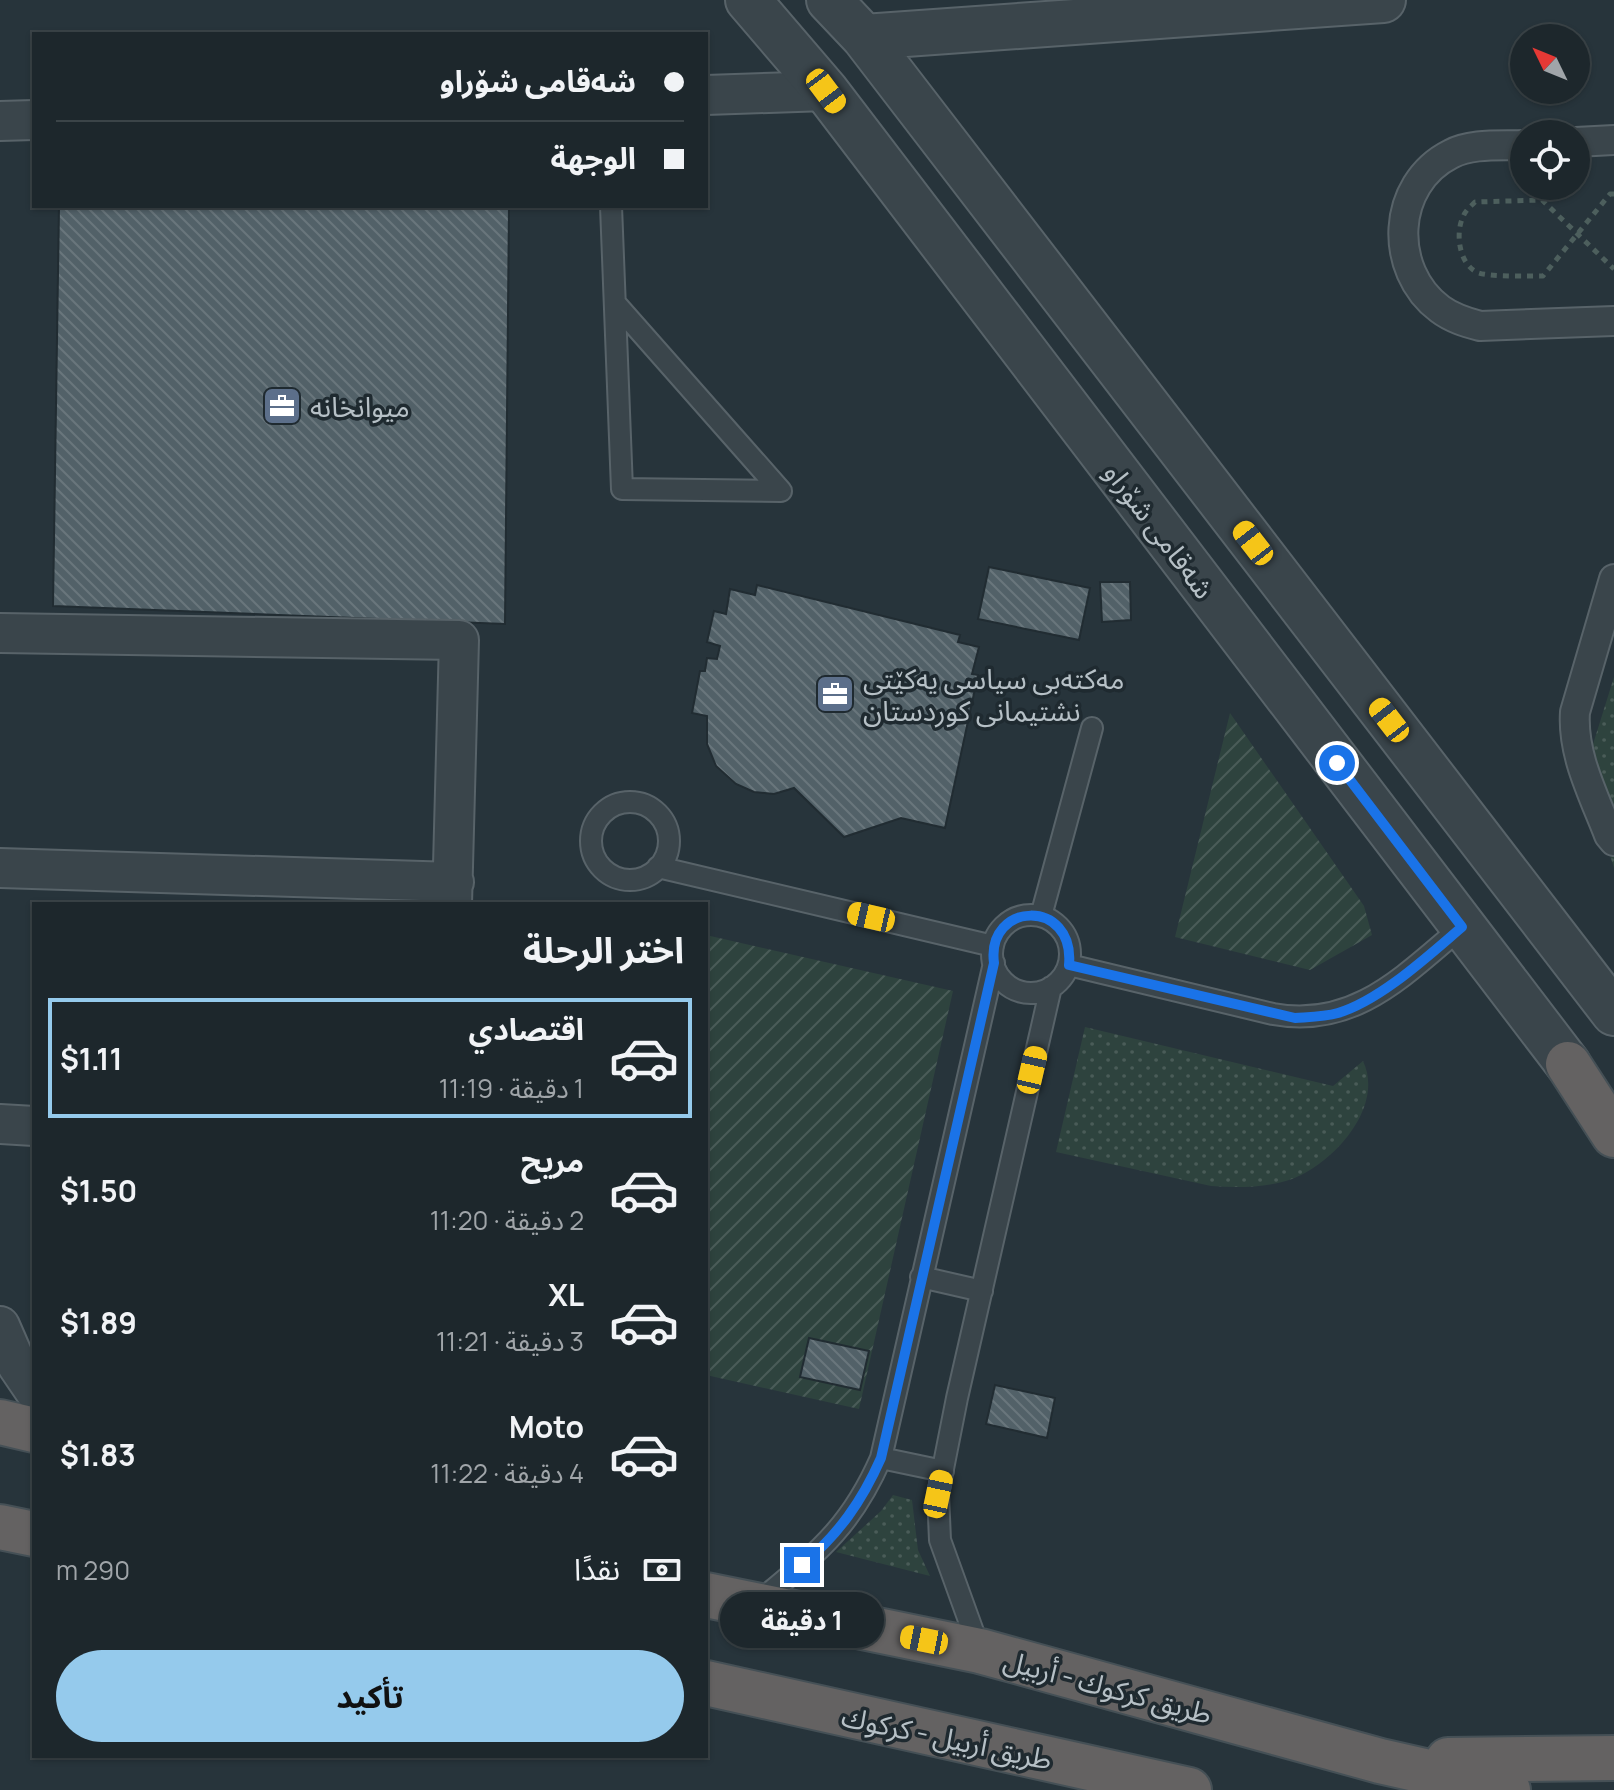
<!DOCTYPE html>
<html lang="ar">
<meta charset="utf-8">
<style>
body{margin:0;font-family:Manrope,"Noto Sans Arabic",sans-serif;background:#2a3338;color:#f1f3f6;direction:rtl;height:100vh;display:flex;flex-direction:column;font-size:30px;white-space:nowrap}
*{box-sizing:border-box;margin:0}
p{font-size:26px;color:#a0a5a9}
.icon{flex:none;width:44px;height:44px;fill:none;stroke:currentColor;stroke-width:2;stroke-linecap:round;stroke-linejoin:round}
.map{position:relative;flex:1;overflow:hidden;direction:ltr}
.drawer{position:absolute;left:32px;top:902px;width:676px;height:856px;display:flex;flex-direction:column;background:#1d272c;border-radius:0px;box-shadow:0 2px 6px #0004,0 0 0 2px #3b4448;direction:rtl}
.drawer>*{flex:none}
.banner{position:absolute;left:32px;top:32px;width:676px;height:176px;border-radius:0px;box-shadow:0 2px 6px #0004,0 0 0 2px #3b4448;direction:rtl;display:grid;align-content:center;height:176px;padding:0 24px;background:#1d272c}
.needle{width:52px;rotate:313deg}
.buttons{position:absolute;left:1510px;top:24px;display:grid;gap:16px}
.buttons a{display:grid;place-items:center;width:80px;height:80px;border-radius:50%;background:#1d272c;box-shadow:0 2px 6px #0004,0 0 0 2px #3b4448;font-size:40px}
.end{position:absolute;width:36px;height:36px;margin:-18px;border:10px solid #1a73e8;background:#fff;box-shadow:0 0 0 4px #fff}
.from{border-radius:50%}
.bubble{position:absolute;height:56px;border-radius:28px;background:#1d272c;box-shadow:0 2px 6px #0004,0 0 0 2px #3b4448;font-size:26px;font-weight:700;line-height:56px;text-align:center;direction:rtl}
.car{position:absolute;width:24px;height:48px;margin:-24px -12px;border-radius:10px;box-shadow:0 0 6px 2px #0007;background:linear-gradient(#f5c518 24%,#345 0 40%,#f5c518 0 76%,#345 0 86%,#f5c518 0)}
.banner b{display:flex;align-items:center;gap:28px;height:76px;font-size:30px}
.banner b+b{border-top:2px solid #3b4448}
.banner i{width:20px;height:20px;background:#f1f3f6}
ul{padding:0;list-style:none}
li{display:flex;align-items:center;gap:24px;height:120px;margin:0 16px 12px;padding:0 8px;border:4px solid transparent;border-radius:0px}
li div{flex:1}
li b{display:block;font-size:30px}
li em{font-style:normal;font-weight:700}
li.selected{border-color:#95caec}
li>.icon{width:72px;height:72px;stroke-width:1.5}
h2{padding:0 24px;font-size:36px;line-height:96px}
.pay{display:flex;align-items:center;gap:20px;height:88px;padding:0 24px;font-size:30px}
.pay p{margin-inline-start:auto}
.action{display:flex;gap:16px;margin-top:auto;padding:16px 24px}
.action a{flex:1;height:92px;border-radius:48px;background:#95caec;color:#111;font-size:32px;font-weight:700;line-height:92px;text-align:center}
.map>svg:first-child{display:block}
.grass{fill:url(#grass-dots)}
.garden{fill:url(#garden-furrows)}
.building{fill:url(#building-back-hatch);stroke:#212c32;stroke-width:2}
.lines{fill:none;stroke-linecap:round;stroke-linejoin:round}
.service-casing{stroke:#586369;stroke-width:24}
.pedestrian-casing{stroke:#586369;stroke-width:32}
.minor-casing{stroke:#586369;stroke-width:42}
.tertiary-casing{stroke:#586369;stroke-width:48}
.trunk-casing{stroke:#455056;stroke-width:48}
.path{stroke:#4d5f5d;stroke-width:5;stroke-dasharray:6 6;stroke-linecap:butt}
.service{stroke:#3a454b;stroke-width:20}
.pedestrian{stroke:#3a454b;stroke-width:28}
.minor{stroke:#3a454b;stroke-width:38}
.tertiary{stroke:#3a454b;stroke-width:44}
.trunk{stroke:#646262;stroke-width:44}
.route{stroke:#1a73e8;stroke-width:10}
.labels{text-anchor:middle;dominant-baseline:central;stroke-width:7;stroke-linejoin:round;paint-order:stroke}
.poi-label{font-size:28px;fill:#b6c0c6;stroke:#1f2a30;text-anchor:start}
.street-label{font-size:28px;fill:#b6c0c6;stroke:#1f2a30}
</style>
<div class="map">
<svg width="1614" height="1790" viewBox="0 0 1614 1790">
<defs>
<pattern id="grass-dots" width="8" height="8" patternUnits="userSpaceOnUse" patternTransform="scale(2)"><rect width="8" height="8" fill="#2e433e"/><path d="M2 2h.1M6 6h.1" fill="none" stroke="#4a5c58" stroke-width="1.8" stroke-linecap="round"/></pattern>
<pattern id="garden-furrows" width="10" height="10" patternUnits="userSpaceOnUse" patternTransform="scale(2)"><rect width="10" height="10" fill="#2e433e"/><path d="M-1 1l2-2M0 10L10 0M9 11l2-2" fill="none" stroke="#4a5c58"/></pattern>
<pattern id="building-back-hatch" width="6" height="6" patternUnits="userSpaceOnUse" patternTransform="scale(2)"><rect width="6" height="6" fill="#526168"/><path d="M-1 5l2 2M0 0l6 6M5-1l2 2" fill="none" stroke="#69767c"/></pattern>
</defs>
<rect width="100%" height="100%" fill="#27343b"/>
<path class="grass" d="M1614 677V868L1584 773Z
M1085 1027 1333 1086 1363 1061C1385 1107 1333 1164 1292 1179 1266 1188 1237 1188 1211 1186L1056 1152Z
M893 1495 912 1500 918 1550 930 1576 836 1552 881 1511Z"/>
<path class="garden" d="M1230 713 1364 906 1372 935 1310 970 1175 937Z
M706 935 953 991 859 1409 706 1375Z"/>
<path class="building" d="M59 206H509L505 624 53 606Z
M989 567 1090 588 1079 640 978 619Z
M1100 582H1130L1131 620 1102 622Z
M757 585 960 635 958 642 979 647 972 674 978 675 945 828 901 818 844 837 794 788 774 794 754 792 736 784 716 766 707 744V716L692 713 700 671H705L707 658 717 659 720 646 707 642 714 611 726 614 730 589 755 595Z
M809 1338 869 1351 860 1390 800 1377Z
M995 1385 1055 1398 1047 1438 986 1424Z"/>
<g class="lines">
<g class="service-casing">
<path id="service" d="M611 206 622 489 781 491 615 303
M591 841a39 39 0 1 1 78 0a39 39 0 1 1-78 0Z
M658 867 993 946
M992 954a39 39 0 1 1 78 0a39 39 0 1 1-78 0Z
M1041 916 1092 728
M1069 965 1273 1014C1355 1029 1404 975 1462 927
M921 1277 982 1291
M881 1458 943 1471
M755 1605C814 1555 849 1531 881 1458L994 963
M980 1651 940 1540 938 1494 957 1398 1051 987"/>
</g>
<g class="pedestrian-casing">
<path id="pedestrian" d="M1576 142 1614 140
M1524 145C1501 146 1471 143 1451 154 1391 184 1388 270 1440 309 1452 318 1465 322 1480 326L1614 321
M1614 579 1575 712C1572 755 1594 796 1609 835L1614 841"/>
</g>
<g class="minor-casing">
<path id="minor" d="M706 95 826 91
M0 121 34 120
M0 633 459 640 452 904
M0 868 454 882
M0 1124 34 1126
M0 1326 17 1365 34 1390"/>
</g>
<g class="tertiary-casing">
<path id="tertiary" d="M748 0 826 91 1568 1064
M829 0 864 37 1614 1013
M864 37 1383 0"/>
</g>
<g class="trunk-casing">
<path id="trunk" d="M1568 1064 1614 1135
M0 1422 34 1430
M0 1527 34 1534
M706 1595 980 1651 1380 1761 1508 1790
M706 1683 1189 1790
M1448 1760 1614 1758"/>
</g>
<path class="path" d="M1614 194H1610L1543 276C1528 276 1492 277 1479 273 1459 266 1455 233 1463 217 1465 211 1470 207 1475 202L1542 200 1614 269"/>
<use href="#service" class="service"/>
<use href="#pedestrian" class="pedestrian"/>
<use href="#minor" class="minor"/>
<use href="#tertiary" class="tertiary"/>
<use href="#trunk" class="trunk"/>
</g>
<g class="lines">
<path class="route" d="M802 1565C839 1534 862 1501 881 1458L994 963C986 901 1075 898 1069 965L1295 1018C1309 1017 1324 1017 1338 1013 1381 1000 1429 955 1462 927L1337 763"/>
</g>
<defs>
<g id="office-square" transform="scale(2)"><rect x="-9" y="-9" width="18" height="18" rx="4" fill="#5c6f8a" stroke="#1f2a30"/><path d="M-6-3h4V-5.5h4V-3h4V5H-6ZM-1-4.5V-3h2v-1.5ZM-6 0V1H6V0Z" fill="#fff"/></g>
</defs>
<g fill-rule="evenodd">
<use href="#office-square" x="282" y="406"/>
<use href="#office-square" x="835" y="694"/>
</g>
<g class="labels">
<g class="poi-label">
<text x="310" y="406">میوانخانە</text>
<text x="863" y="678">مەکتەبی سیاسی یەکێتی<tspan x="863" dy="32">نشتیمانی کوردستان</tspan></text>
</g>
<g class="street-label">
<text transform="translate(1160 530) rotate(53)">شەقامی شۆراو</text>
<text transform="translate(1108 1686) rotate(15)">طريق كركوك - أربيل</text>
<text transform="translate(947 1737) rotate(12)">طريق أربيل - كركوك</text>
</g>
</g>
</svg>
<div class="buttons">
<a><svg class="needle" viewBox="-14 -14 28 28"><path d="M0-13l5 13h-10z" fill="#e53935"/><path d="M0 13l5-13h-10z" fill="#a0a5a9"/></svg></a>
<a><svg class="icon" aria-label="locate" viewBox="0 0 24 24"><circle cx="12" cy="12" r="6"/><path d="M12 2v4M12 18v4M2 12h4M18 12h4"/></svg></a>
</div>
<i class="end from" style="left:1337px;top:763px"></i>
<i class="end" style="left:802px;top:1565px"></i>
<div class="bubble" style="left:720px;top:1592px;width:164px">1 دقيقة</div>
<i class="car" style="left:826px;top:91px;rotate:143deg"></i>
<i class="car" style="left:1253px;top:543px;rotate:322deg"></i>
<i class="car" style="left:1389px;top:720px;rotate:322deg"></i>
<i class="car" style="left:871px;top:917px;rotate:283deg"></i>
<i class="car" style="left:1032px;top:1070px;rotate:13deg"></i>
<i class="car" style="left:938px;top:1494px;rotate:12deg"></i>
<i class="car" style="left:924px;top:1640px;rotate:281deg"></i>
<div class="banner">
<b><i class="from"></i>شەقامی شۆراو</b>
<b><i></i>الوجهة</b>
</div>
<section class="drawer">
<h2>اختر الرحلة</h2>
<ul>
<li class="selected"><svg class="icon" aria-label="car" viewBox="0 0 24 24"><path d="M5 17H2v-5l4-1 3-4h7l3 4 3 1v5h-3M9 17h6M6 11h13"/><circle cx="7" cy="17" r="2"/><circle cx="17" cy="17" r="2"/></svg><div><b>اقتصادي</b><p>1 دقيقة · 11:19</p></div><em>$1.11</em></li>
<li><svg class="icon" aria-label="car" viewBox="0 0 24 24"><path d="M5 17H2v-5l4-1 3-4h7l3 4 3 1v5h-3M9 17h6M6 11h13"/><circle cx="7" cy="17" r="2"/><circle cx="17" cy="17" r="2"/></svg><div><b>مريح</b><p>2 دقيقة · 11:20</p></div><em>$1.50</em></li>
<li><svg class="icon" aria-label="car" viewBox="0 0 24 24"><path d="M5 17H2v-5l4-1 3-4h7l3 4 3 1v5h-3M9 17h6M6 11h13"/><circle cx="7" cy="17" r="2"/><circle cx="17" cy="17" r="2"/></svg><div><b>XL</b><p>3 دقيقة · 11:21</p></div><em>$1.89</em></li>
<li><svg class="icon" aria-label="car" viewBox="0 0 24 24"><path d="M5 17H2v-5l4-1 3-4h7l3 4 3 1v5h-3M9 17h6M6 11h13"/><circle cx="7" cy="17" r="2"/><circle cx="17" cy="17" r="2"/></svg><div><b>Moto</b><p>4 دقيقة · 11:22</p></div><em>$1.83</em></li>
</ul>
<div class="pay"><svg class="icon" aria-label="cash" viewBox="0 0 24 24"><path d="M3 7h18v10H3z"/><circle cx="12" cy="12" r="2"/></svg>نقدًا<p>290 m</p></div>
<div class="action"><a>تأكيد</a></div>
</section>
</div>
